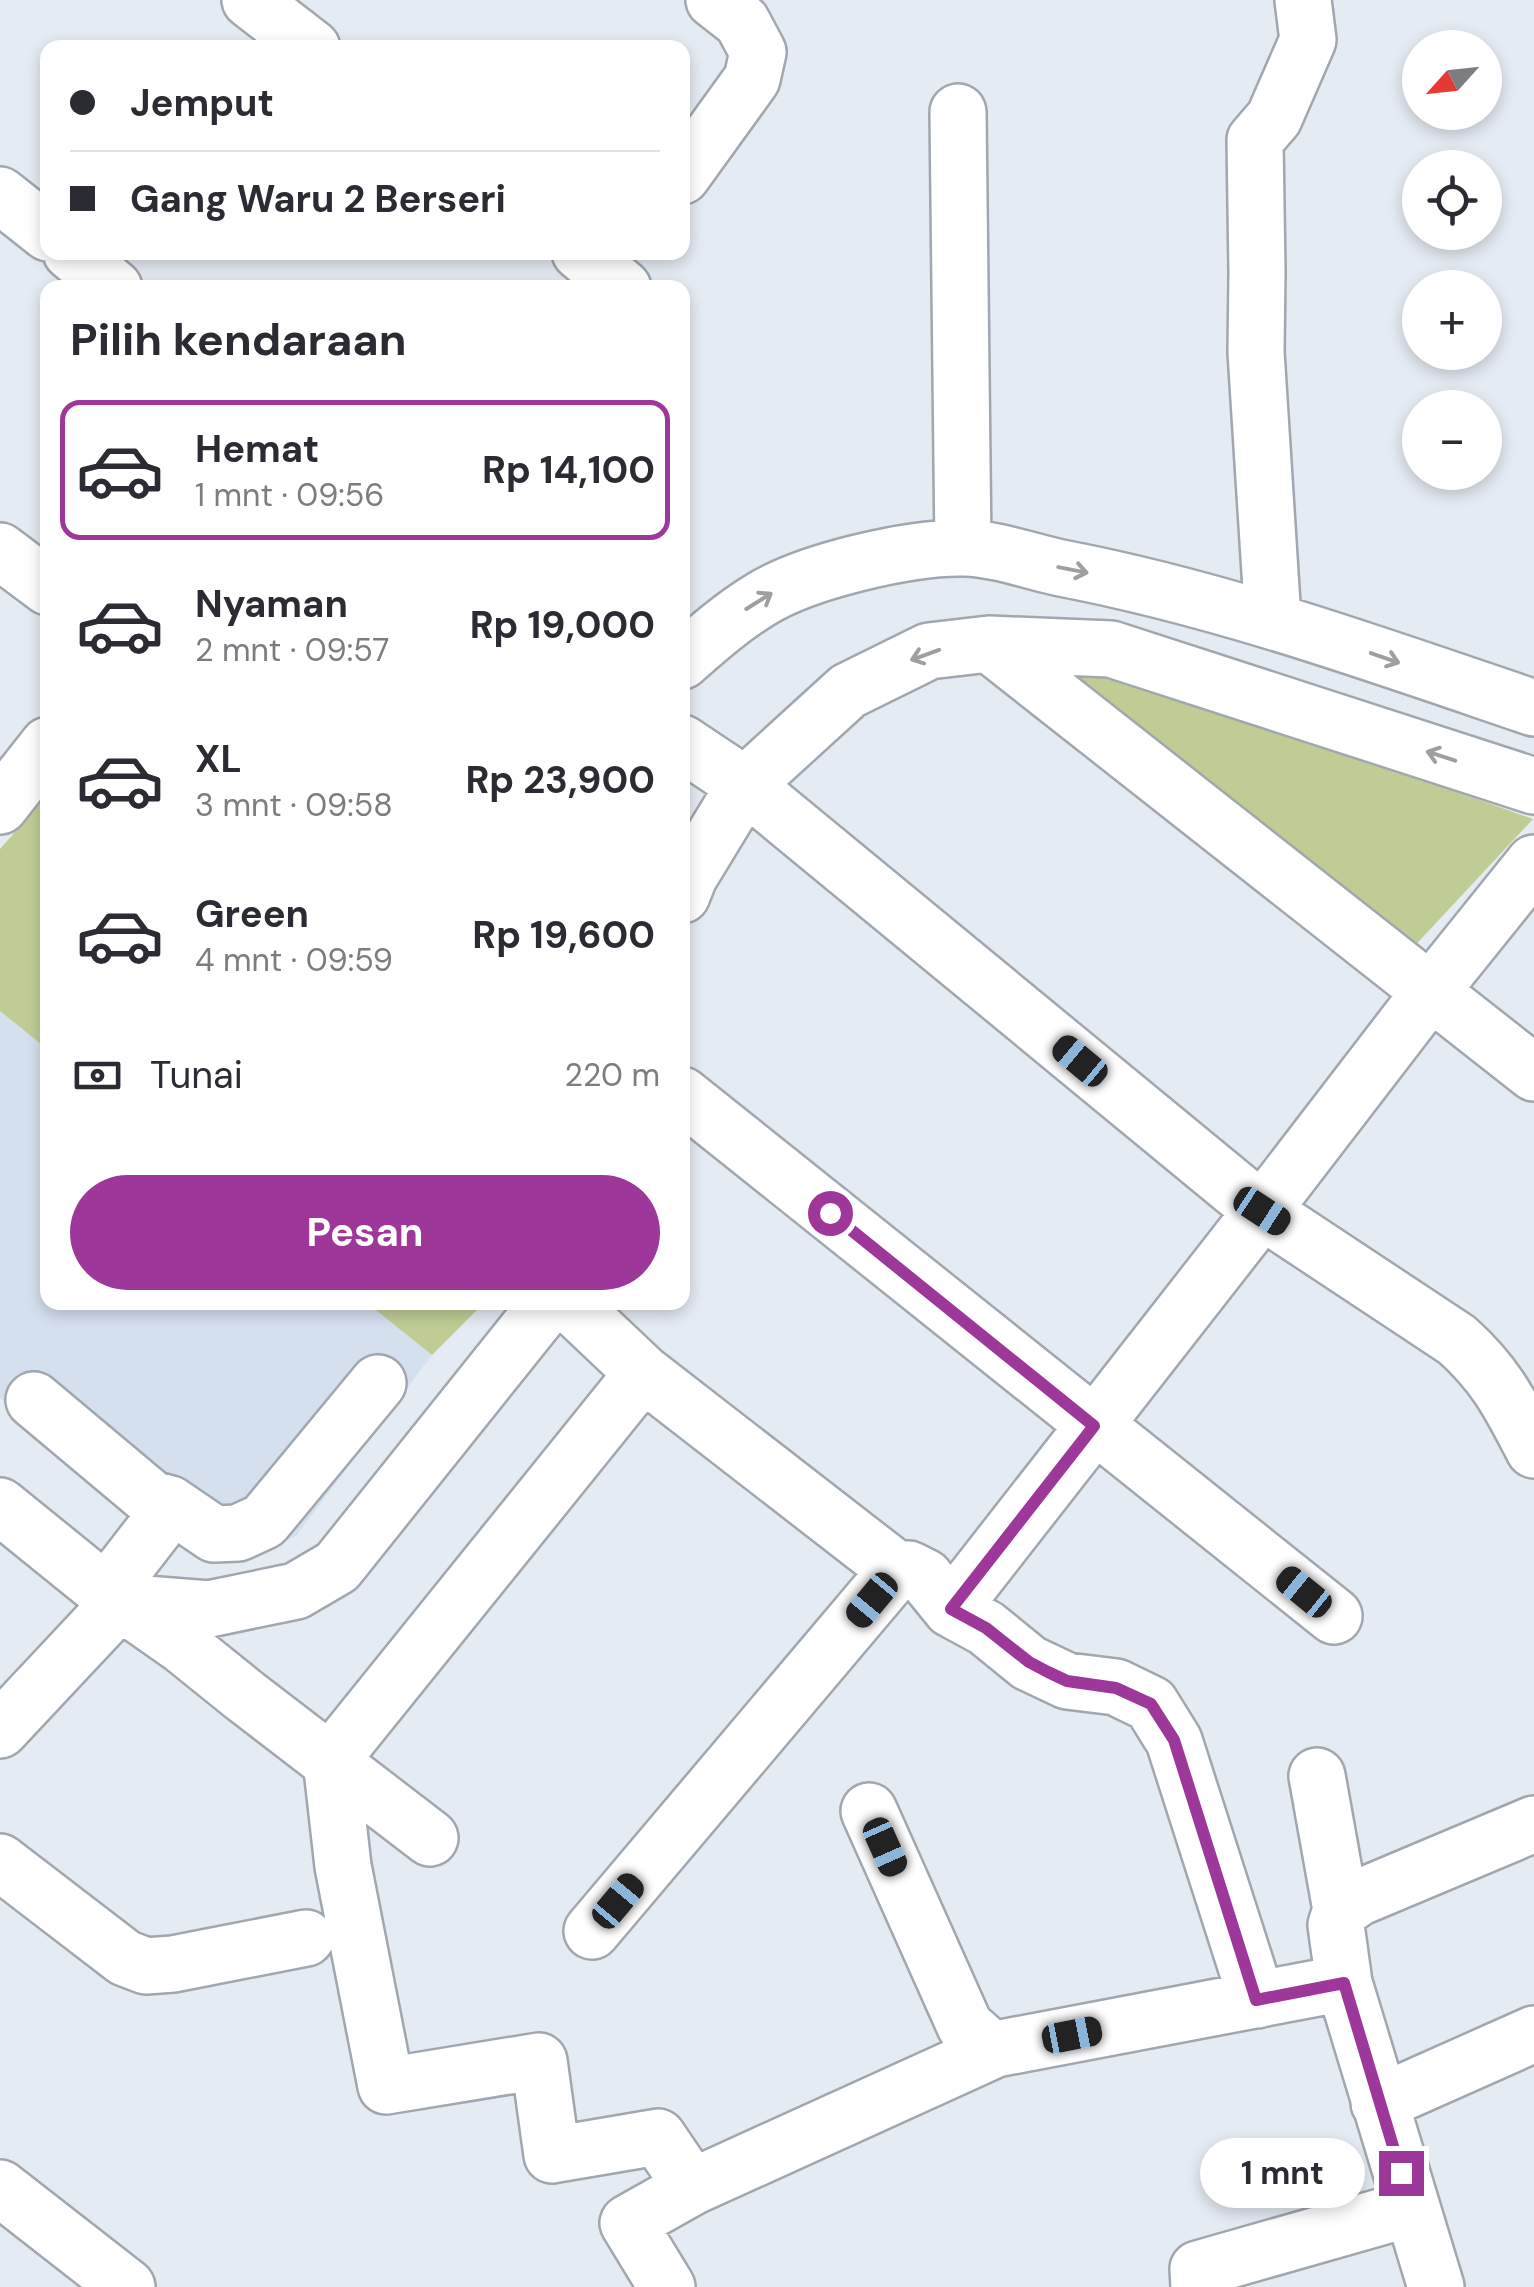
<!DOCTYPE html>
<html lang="id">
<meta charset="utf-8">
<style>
body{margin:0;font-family:"DM Sans",sans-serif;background:#f2f2f3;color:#2b2b33;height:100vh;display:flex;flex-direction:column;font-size:38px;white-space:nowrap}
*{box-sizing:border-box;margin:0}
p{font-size:32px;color:#7c7c81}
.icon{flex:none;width:55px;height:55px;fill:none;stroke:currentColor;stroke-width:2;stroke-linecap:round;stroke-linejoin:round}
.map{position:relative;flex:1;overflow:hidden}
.side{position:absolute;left:40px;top:280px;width:650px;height:1030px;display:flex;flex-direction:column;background:#fff;border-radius:20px;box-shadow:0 5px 15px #0003}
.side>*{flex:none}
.top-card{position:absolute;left:40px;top:40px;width:650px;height:220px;border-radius:20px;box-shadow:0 5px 15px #0003;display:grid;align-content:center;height:220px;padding:0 30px;background:#fff}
.needle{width:65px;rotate:243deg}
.buttons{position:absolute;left:1402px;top:30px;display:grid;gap:20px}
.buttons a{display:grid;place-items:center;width:100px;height:100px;border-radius:50%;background:#fff;box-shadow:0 5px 15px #0003;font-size:50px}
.end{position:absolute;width:45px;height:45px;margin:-22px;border:12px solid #9e379a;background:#fff;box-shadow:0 0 0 5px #fff}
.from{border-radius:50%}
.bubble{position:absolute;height:70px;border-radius:35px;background:#fff;box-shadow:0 5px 15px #0003;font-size:32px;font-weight:700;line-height:70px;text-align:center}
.car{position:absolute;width:30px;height:60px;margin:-30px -15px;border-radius:12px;box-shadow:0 0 8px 2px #0007;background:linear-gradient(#222 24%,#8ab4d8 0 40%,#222 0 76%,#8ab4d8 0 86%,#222 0)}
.top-card b{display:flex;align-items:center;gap:35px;height:95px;font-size:38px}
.top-card b+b{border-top:2px solid #e1e1e2}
.top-card i{width:25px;height:25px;background:#2b2b33}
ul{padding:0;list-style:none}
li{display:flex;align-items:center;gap:30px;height:140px;margin:0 20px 15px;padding:0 10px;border:5px solid transparent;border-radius:20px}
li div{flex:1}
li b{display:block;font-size:38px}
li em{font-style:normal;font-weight:700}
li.selected{border-color:#9e379a}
li>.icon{width:90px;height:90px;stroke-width:1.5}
h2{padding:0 30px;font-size:45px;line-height:120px}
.pay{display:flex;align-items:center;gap:25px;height:110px;padding:0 30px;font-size:38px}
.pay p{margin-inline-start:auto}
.button{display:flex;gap:20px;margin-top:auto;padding:20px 30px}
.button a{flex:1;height:115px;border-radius:60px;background:#9e379a;color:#fff;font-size:40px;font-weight:700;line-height:115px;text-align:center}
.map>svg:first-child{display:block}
.built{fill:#d5e0ee}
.green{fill:#bfcd95}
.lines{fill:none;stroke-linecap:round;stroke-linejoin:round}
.minor-casing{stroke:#a1a7ae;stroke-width:60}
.minor{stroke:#fff;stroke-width:55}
.oneway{stroke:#9f9fa1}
.route{stroke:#9e379a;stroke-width:12}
</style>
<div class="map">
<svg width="1534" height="2287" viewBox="0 0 1534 2287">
<rect width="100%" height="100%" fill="#e5ebf3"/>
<path class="built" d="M0 1011 47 1049 48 1302 367 1303 432 1355 296 1536 241 1560 194 1555 0 1398Z"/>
<path class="green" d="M1033 669 1118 672 1533 819 1408 953Z
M47 796V1049L0 1011V849Z
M367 1303H484L432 1355Z"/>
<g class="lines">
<g class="minor-casing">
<path id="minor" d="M250 0 312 48
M958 112 963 548
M682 176 752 79 758 52 742 22 714 0
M0 195 48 233
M71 252 114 288
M580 252 623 288
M0 551 48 587
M1273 620 1256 352 1257 272 1255 140 1274 118 1308 40 1303 0
M989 644 1534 1073
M682 661C707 639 732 617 760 600 806 571 910 547 964 548 998 549 1028 561 1061 568 1223 599 1378 655 1534 708
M682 743 745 785 1262 1211 1457 1340C1496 1375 1510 1404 1534 1450
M0 806 48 745
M682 895 689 877 745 785 848 691 929 651 989 644 1111 649 1534 786
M682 1095 1334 1616
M568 1302 643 1373 897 1570 909 1569 925 1577 951 1609 986 1628 1029 1663 1067 1681 1116 1687 1151 1704 1174 1741 1257 2000
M643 1373 331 1760 343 1866 386 2086 539 2061 552 2155 658 2137 692 2187 996 2049
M34 1400 152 1499 170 1504 214 1534 238 1533 264 1521 378 1383
M0 1506 106 1592 183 1646 245 1696 430 1838
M106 1592 154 1530 170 1504
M951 1609 1262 1211 1431 991 1534 863
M0 1730 120 1602 209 1609 296 1591 337 1567 549 1302
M1317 1776 1341 1910
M869 1811 965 2026 985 2044 996 2049 1344 1983
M0 1862 125 1958 146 1966 173 1964 306 1938
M592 1931 897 1570
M1379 2103 1534 2034
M0 2188 127 2287
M667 2287 628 2223 692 2187
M1199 2287 1198 2269 1412 2208
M1436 2287 1344 1983 1336 1925 1341 1910 1358 1898 1534 1824"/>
</g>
<use href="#minor" class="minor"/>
</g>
<defs><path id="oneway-shaft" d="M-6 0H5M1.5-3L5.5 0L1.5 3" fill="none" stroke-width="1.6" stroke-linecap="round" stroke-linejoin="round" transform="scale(2.5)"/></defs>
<g class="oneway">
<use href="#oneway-shaft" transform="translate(1073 570) rotate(11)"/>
<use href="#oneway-shaft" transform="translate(759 601) rotate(-32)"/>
<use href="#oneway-shaft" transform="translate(925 655) rotate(160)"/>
<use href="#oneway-shaft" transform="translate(1385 658) rotate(19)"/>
<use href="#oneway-shaft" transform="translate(1441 756) rotate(-162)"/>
</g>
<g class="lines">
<path class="route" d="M830 1213 1094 1426 951 1609 986 1628 1029 1662 1048 1672 1067 1681 1116 1688 1151 1704 1174 1740 1256 2000 1344 1983 1401 2173"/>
</g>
</svg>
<div class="buttons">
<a><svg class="needle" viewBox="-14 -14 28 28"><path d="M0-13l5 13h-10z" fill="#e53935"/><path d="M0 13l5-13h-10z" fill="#7c7c81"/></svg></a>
<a><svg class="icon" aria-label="locate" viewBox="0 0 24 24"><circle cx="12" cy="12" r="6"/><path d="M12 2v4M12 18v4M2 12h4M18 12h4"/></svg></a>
<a>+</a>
<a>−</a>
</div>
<i class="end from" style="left:830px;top:1213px"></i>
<i class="end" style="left:1401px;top:2173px"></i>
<div class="bubble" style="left:1200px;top:2138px;width:165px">1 mnt</div>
<i class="car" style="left:1080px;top:1061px;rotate:310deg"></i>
<i class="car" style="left:1262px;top:1211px;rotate:123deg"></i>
<i class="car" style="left:1304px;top:1592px;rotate:309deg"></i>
<i class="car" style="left:872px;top:1600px;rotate:220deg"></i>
<i class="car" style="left:885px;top:1847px;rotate:156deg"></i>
<i class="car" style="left:618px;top:1901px;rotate:40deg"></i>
<i class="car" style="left:1072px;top:2035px;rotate:79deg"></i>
<div class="top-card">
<b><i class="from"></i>Jemput</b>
<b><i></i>Gang Waru 2 Berseri</b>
</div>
<section class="side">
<h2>Pilih kendaraan</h2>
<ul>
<li class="selected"><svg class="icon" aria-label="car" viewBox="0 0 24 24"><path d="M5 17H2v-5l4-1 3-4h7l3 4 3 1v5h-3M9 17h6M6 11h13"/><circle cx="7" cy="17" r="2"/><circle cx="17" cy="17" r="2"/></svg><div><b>Hemat</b><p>1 mnt · 09:56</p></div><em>Rp 14,100</em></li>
<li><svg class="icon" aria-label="car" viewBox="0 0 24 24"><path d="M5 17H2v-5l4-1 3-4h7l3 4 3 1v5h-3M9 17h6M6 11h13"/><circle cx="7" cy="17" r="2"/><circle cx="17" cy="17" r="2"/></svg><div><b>Nyaman</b><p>2 mnt · 09:57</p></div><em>Rp 19,000</em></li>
<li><svg class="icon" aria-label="car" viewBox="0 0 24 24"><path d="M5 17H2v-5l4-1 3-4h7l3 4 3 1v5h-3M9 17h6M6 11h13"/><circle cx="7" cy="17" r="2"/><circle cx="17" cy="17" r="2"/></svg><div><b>XL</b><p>3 mnt · 09:58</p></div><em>Rp 23,900</em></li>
<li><svg class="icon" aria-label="car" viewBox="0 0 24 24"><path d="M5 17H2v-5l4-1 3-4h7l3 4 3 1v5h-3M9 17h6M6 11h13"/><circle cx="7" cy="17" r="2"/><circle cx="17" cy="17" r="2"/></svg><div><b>Green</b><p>4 mnt · 09:59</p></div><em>Rp 19,600</em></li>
</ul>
<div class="pay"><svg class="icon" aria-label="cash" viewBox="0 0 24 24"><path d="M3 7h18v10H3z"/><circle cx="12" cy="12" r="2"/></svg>Tunai<p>220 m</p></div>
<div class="button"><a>Pesan</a></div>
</section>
</div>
